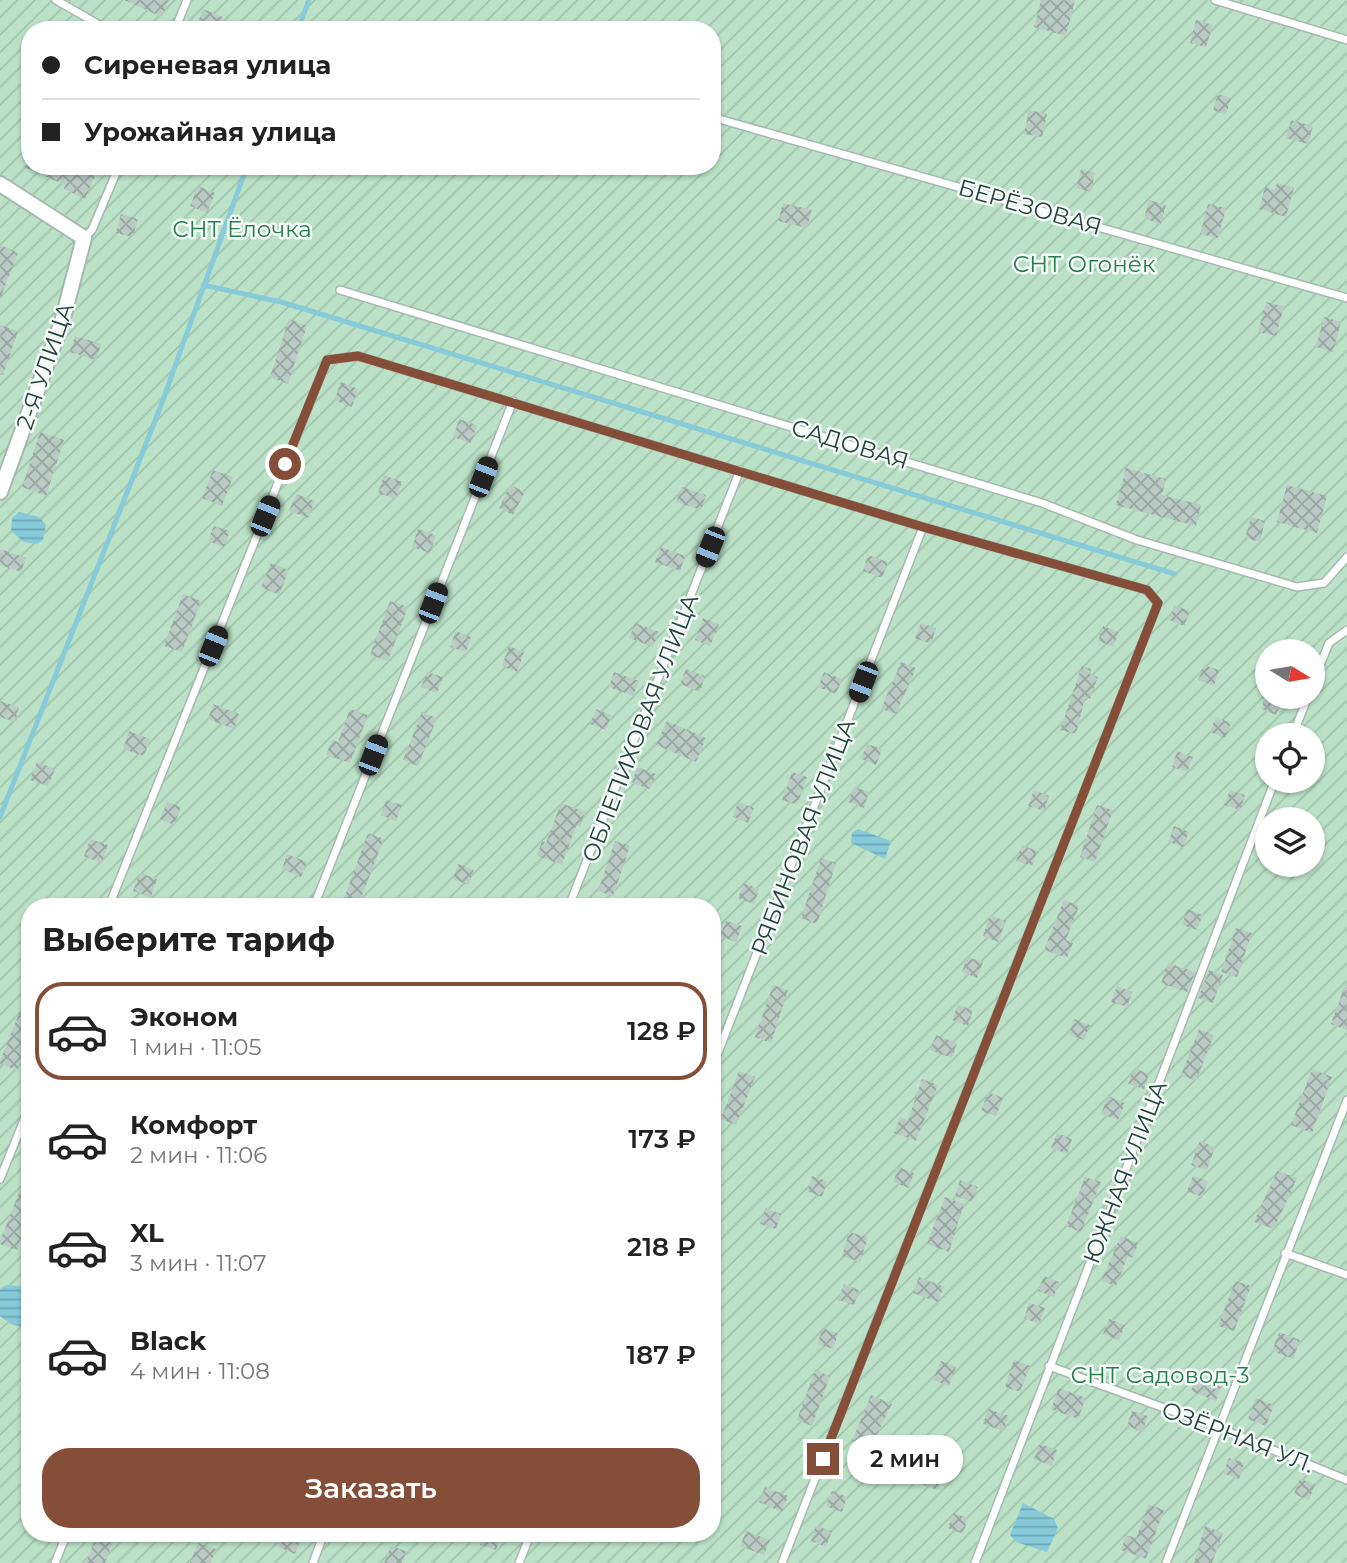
<!DOCTYPE html>
<html lang="ru">
<meta charset="utf-8">
<style>
body{margin:0;font-family:Montserrat,sans-serif;background:#f6f6f6;color:#222;height:100vh;display:flex;flex-direction:column;font-size:26px;white-space:nowrap}
*{box-sizing:border-box;margin:0}
p{font-size:23px;color:#767676}
.icon{flex:none;width:38px;height:38px;fill:none;stroke:currentColor;stroke-width:2;stroke-linecap:round;stroke-linejoin:round}
.map{position:relative;flex:1;overflow:hidden}
.details{position:absolute;left:21px;top:898px;width:700px;height:644px;display:flex;flex-direction:column;background:#fff;border-radius:28px;box-shadow:0 2px 5px #0004}
.details>*{flex:none}
.guide{position:absolute;left:21px;top:21px;width:700px;height:154px;border-radius:28px;box-shadow:0 2px 5px #0004;display:grid;align-content:center;height:154px;padding:0 21px;background:#fff}
.needle{width:46px;rotate:101deg}
.buttons{position:absolute;left:1255px;top:639px;display:grid;gap:14px}
.buttons a{display:grid;place-items:center;width:70px;height:70px;border-radius:50%;background:#fff;box-shadow:0 2px 5px #0004;font-size:35px}
.end{position:absolute;width:32px;height:32px;margin:-16px;border:9px solid #854e38;background:#fff;box-shadow:0 0 0 4px #fff}
.from{border-radius:50%}
.bubble{position:absolute;height:49px;border-radius:24px;background:#fff;box-shadow:0 2px 5px #0004;font-size:23px;font-weight:600;line-height:49px;text-align:center}
.car{position:absolute;width:21px;height:42px;margin:-21px -10px;border-radius:9px;box-shadow:0 0 5px 2px #0007;background:linear-gradient(#222 24%,#8ab4d8 0 40%,#222 0 76%,#8ab4d8 0 86%,#222 0)}
.guide b{display:flex;align-items:center;gap:24px;height:66px;font-size:26px}
.guide b+b{border-top:2px solid #e0e0e0}
.guide i{width:18px;height:18px;background:#222}
ul{padding:0;list-style:none}
li{display:flex;align-items:center;gap:21px;height:98px;margin:0 14px 10px;padding:0 7px;border:4px solid transparent;border-radius:28px}
li div{flex:1}
li b{display:block;font-size:26px}
li em{font-style:normal;font-weight:600}
li.selected{border-color:#854e38}
li>.icon{width:63px;height:63px;stroke-width:1.5}
h2{padding:0 21px;font-size:32px;line-height:84px}
.cta{display:flex;gap:14px;margin-top:auto;padding:14px 21px}
.cta a{flex:1;height:80px;border-radius:28px;background:#854e38;color:#fff;font-size:28px;font-weight:600;line-height:80px;text-align:center}
.map>svg:first-child{display:block}
.garden{fill:url(#garden-furrows);fill-rule:evenodd}
.water{fill:url(#water-rules)}
.lines{fill:none;stroke-linecap:round;stroke-linejoin:round}
.stream{stroke:#87cada;stroke-width:5}
.building{fill:url(#building-cross-hatch)}
.lane-casing{stroke:#a6b8b3;stroke-width:10}
.street-casing{stroke:#a6b8b3;stroke-width:18}
.lane{stroke:#fff;stroke-width:7}
.street{stroke:#fff;stroke-width:14}
.route{stroke:#854e38;stroke-width:9}
.labels{text-anchor:middle;dominant-baseline:central;stroke-width:5;stroke-linejoin:round;paint-order:stroke}
.street-label{font-size:23px;fill:#21443c;stroke:#f6fbf9}
.park-label{font-size:23px;fill:#267f4c;stroke:#f6fbf9}
</style>
<div class="map">
<svg width="1347" height="1563" viewBox="0 0 1347 1563">
<defs>
<pattern id="garden-furrows" width="10" height="10" patternUnits="userSpaceOnUse" patternTransform="scale(1.75)"><rect width="10" height="10" fill="#bbe2c7"/><path d="M-1 1l2-2M0 10L10 0M9 11l2-2" fill="none" stroke="#a0c3ac"/></pattern>
<pattern id="water-rules" width="6" height="5" patternUnits="userSpaceOnUse" patternTransform="scale(1.75)"><rect width="6" height="5" fill="#87cada"/><path d="M0 2.5h6" fill="none" stroke="#6ea6b2"/></pattern>
<pattern id="building-cross-hatch" width="8" height="8" patternUnits="userSpaceOnUse" patternTransform="scale(1.75)"><rect width="8" height="8" fill="#b9cbc4"/><path d="M0 0l8 8M0 8l8-8" fill="none" stroke="#96a6a0"/></pattern>
</defs>
<rect width="100%" height="100%" fill="#e5efeb"/>
<path class="garden" d="M0 0H1347V1563H0ZM30 30H712V166H30ZM1267 651H1312V696H1267ZM1267 735H1312V780H1267ZM1267 819H1312V864H1267ZM30 906H712V1533H30Z"/>
<path class="water" d="M19 512 39 517 46 525 43 540 38 544 24 542 11 531 12 518Z
M858 829 891 841 885 859 851 843 852 833Z
M6 1285 21 1286 30 1294 27 1328 11 1324 0 1316V1289Z
M1023 1503 1054 1519 1058 1528 1047 1552 1016 1542 1010 1535Z"/>
<g class="lines">
<path class="stream" d="M298 30 309 0
M203 285 281 302 1175 574
M0 817 160 408 247 166"/>
</g>
<path class="building" d="M124 0H169L162 17Z
M1041 0H1075L1066 36 1034 27Z
M203 9 223 17 218 30H195Z
M1196 20 1213 25 1206 47 1190 43Z
M1218 94 1231 98 1226 115 1213 110Z
M1029 110 1047 114 1042 137 1024 134Z
M1291 120 1313 126 1308 144 1286 138Z
M22 166H73L95 176 85 199 64 189 65 185Z
M1081 169 1095 173 1091 192 1076 188Z
M1277 183 1294 188 1286 217 1259 209 1265 187 1275 190Z
M198 186 215 193 207 213 190 206Z
M1149 200 1166 205 1161 224 1144 219Z
M783 203 812 210 807 228 778 221Z
M1208 204 1226 208 1218 238 1200 234Z
M121 214 138 219 133 237 116 233Z
M0 245 18 253 1 297H0Z
M1266 302 1284 306 1276 336 1258 332Z
M1324 317 1341 322 1333 352 1316 347Z
M289 319 307 326 288 384 270 377Z
M0 325 18 331 3 375H0Z
M75 336 101 344 96 360 70 352Z
M341 382 358 389 352 407 334 400Z
M459 419 477 425 471 443 453 437Z
M40 432 64 440 46 496 22 487Z
M1126 468 1166 479 1162 495 1201 505 1196 526 1116 505Z
M213 470 233 477 222 506 202 498Z
M384 475 402 482 396 499 378 493Z
M510 485 525 492 513 515 499 508Z
M1287 485 1327 496 1317 533 1277 522Z
M682 487 706 495 701 510 676 502Z
M296 494 315 501 308 518 289 511Z
M1251 517 1265 521 1260 542 1245 538Z
M214 526 230 531 224 547 208 541Z
M418 529 436 535 430 553 412 547Z
M661 547 685 556 680 571 655 562Z
M0 549 26 558 21 572 0 565Z
M868 555 888 562 882 578 863 571Z
M271 563 289 570 279 595 261 587Z
M183 594 201 601 182 652 164 646Z
M390 601 408 607 388 661 370 655Z
M1174 605 1190 611 1184 626 1169 620Z
M703 618 719 624 710 646 695 640Z
M635 623 659 632 653 647 629 638Z
M921 623 936 628 931 644 915 638Z
M1103 626 1119 632 1113 647 1098 641Z
M456 631 471 637 466 652 450 647Z
M509 646 524 652 517 672 502 666Z
M901 662 916 668 896 714 881 709Z
M1204 665 1219 670 1214 686 1198 680Z
M1082 666 1091 669 1090 674 1098 677 1090 699 1085 697 1076 734 1060 730Z
M686 669 705 676 700 692 680 684Z
M427 672 443 677 437 693 421 687Z
M614 672 639 681 633 696 609 687Z
M824 672 842 679 836 694 818 687Z
M1266 694 1282 700 1276 715 1261 709Z
M0 701 19 707 15 722 0 717Z
M213 704 239 714 234 729 208 719Z
M350 709 368 715 350 763 326 755 332 740 338 742Z
M596 709 611 715 606 730 590 724Z
M422 712 437 718 418 766 403 760Z
M1216 717 1231 723 1225 738 1210 732Z
M667 721 706 738 696 762 656 745Z
M129 731 150 739 144 756 123 749Z
M867 744 882 749 876 765 861 759Z
M1177 751 1193 757 1187 772 1172 767Z
M37 762 55 769 48 786 30 780Z
M637 767 656 774 650 789 632 783Z
M792 772 807 777 797 805 782 800Z
M854 787 869 792 864 808 848 802Z
M1034 790 1049 796 1044 811 1028 806Z
M1230 790 1245 795 1240 810 1224 805Z
M386 800 402 805 396 821 381 815Z
M167 802 181 807 174 825 160 819Z
M738 802 754 808 748 823 733 817Z
M561 803 585 812 580 827 576 826 562 865 537 856 542 841 546 843Z
M1097 805 1113 810 1095 862 1080 857Z
M1174 826 1189 832 1183 847 1168 842Z
M368 833 384 839 359 903 344 898Z
M90 839 108 845 101 863 84 856Z
M615 841 630 846 613 896 598 891Z
M1022 845 1037 851 1032 866 1016 861Z
M287 854 307 862 301 877 282 869Z
M821 858 836 863 817 924 801 918Z
M458 864 474 870 468 885 453 879Z
M140 873 157 879 151 897 133 891Z
M744 883 759 889 754 904 738 898Z
M1064 900 1079 906 1066 940 1073 943 1067 958 1044 950Z
M1187 909 1203 915 1197 930 1182 925Z
M990 915 1006 921 998 942 983 936Z
M726 921 742 926 736 942 720 936Z
M1236 928 1252 933 1237 977 1221 972Z
M967 957 983 962 977 978 962 972Z
M1168 963 1195 972 1187 992 1161 983Z
M1209 970 1223 975 1213 1003 1198 998Z
M773 985 788 990 771 1043 755 1037Z
M1345 985H1347V1030L1331 1024Z
M1117 986 1132 992 1127 1007 1111 1002Z
M28 991 30 1033 17 1070 0 1064V1061Z
M958 1005 973 1010 968 1026 952 1020Z
M1074 1019 1090 1025 1084 1040 1069 1035Z
M1199 1029 1214 1035 1196 1081 1181 1075Z
M936 1035 957 1043 952 1058 930 1050Z
M1134 1068 1149 1074 1144 1089 1128 1084Z
M1312 1069 1332 1077 1312 1133 1291 1125Z
M739 1071 755 1077 736 1125 721 1119Z
M922 1079 938 1085 916 1141 894 1133 900 1117 908 1120Z
M988 1092 1003 1098 996 1116 981 1111Z
M1108 1096 1125 1103 1118 1120 1101 1114Z
M1057 1133 1072 1139 1067 1154 1051 1148Z
M1200 1141 1215 1147 1207 1170 1191 1165Z
M899 1167 914 1173 909 1188 893 1182Z
M28 1170 30 1213 17 1250 0 1244V1241Z
M1277 1171 1297 1178 1274 1229 1254 1222Z
M812 1176 827 1181 822 1197 807 1191Z
M1193 1176 1208 1181 1202 1197 1187 1191Z
M1085 1177 1101 1182 1081 1232 1066 1226Z
M960 1180 978 1187 972 1202 955 1196Z
M945 1197 964 1204 949 1252 927 1244Z
M766 1208 781 1214 776 1229 760 1224Z
M849 1232 868 1237 860 1262 842 1256Z
M1121 1236 1138 1243 1133 1258 1128 1256 1116 1286 1101 1281Z
M1044 1276 1059 1282 1054 1297 1038 1291Z
M919 1277 944 1287 938 1302 913 1293Z
M1235 1281 1251 1286 1234 1331 1218 1326Z
M844 1284 859 1290 854 1305 838 1300Z
M1029 1303 1045 1308 1039 1324 1024 1318Z
M1109 1319 1125 1325 1119 1340 1103 1334Z
M823 1328 838 1334 833 1349 817 1344Z
M1279 1332 1300 1340 1293 1359 1272 1351Z
M1014 1360 1030 1366 1020 1392 1005 1387Z
M941 1361 956 1367 949 1386 933 1380Z
M815 1370 830 1376 812 1426 797 1420Z
M1197 1376 1221 1386 1216 1401 1191 1391Z
M1059 1388 1086 1398 1078 1419 1051 1409Z
M871 1395 892 1404 870 1448 852 1441Z
M1256 1398 1274 1405 1266 1426 1248 1419Z
M988 1409 1009 1416 1003 1431 983 1424Z
M1132 1411 1148 1416 1142 1432 1127 1426Z
M1040 1444 1057 1450 1052 1466 1034 1459Z
M1229 1458 1244 1463 1239 1479 1223 1473Z
M928 1469 943 1474 937 1490 922 1484Z
M1300 1479 1315 1484 1309 1500 1294 1494Z
M765 1487 788 1496 782 1512 759 1502Z
M832 1491 847 1497 842 1512 826 1506Z
M1149 1504 1164 1510 1146 1559 1121 1550 1126 1535 1136 1538Z
M953 1513 968 1518 963 1534 948 1528Z
M816 1526 832 1531 826 1547 811 1541Z
M1205 1526 1223 1533 1212 1563H1194Z
M746 1531 770 1540 764 1555 740 1546Z
M97 1533H116L105 1563H86Z
M283 1533 302 1536 295 1554 278 1547Z
M485 1533H502L496 1550 480 1545Z
M198 1543 216 1549 211 1563H190Z
M391 1546 406 1551 402 1563H384Z"/>
<g class="lines">
<g class="lane-casing">
<path id="lane" d="M56 0 108 30
M1215 0 1347 40
M175 30 187 0
M712 117 1347 298
M84 238 92 230 119 166
M340 290 1042 503 1137 540 1297 587 1324 583 1347 557
M1312 685 1329 643 1347 630
M1293 735 1308 696
M109 906 327 360 358 356 923 527 1147 590 1158 603 782 1563
M314 906 513 401
M569 906 740 470
M712 1068 923 527
M0 1179 30 1105
M1285 1253 1347 1275
M1049 1366 1219 1428 1347 1480
M55 1563 67 1533
M313 1563 324 1533
M519 1563 531 1533
M975 1563 1275 780
M1166 1563 1347 1100"/>
</g>
<g class="street-casing">
<path id="street" d="M0 184 84 238 62 322 0 492"/>
</g>
<use href="#lane" class="lane"/>
<use href="#street" class="street"/>
</g>
<g class="lines">
<path class="route" d="M285 464 327 360 358 356 923 527 1147 590 1158 603 823 1459"/>
</g>
<g class="labels">
<g class="street-label">
<text transform="translate(1030 207) rotate(16)">БЕРЁЗОВАЯ</text>
<text transform="translate(45 366) rotate(-71)">2-Я УЛИЦА</text>
<text transform="translate(850 444) rotate(17)">САДОВАЯ</text>
<text transform="translate(640 728) rotate(-69)">ОБЛЕПИХОВАЯ УЛИЦА</text>
<text transform="translate(803 837) rotate(-69)">РЯБИНОВАЯ УЛИЦА</text>
<text transform="translate(1125 1172) rotate(-69)">ЮЖНАЯ УЛИЦА</text>
<text transform="translate(1238 1437) rotate(21)">ОЗЁРНАЯ УЛ.</text>
</g>
<g class="park-label">
<text x="242" y="229">СНТ Ёлочка</text>
<text x="1084" y="264">СНТ Огонёк</text>
<text x="1160" y="1375">СНТ Садовод-3</text>
</g>
</g>
</svg>
<div class="buttons">
<a><svg class="needle" viewBox="-14 -14 28 28"><path d="M0-13l5 13h-10z" fill="#e53935"/><path d="M0 13l5-13h-10z" fill="#767676"/></svg></a>
<a><svg class="icon" aria-label="locate" viewBox="0 0 24 24"><circle cx="12" cy="12" r="6"/><path d="M12 2v4M12 18v4M2 12h4M18 12h4"/></svg></a>
<a><svg class="icon" aria-label="layers" viewBox="0 0 24 24"><path d="M12 4l9 5-9 5-9-5zM3 14l9 5 9-5"/></svg></a>
</div>
<i class="end from" style="left:285px;top:464px"></i>
<i class="end" style="left:823px;top:1459px"></i>
<div class="bubble" style="left:847px;top:1435px;width:116px">2 мин</div>
<i class="car" style="left:483px;top:477px;rotate:21deg"></i>
<i class="car" style="left:265px;top:516px;rotate:22deg"></i>
<i class="car" style="left:710px;top:547px;rotate:202deg"></i>
<i class="car" style="left:433px;top:603px;rotate:21deg"></i>
<i class="car" style="left:213px;top:646px;rotate:22deg"></i>
<i class="car" style="left:863px;top:682px;rotate:201deg"></i>
<i class="car" style="left:373px;top:755px;rotate:21deg"></i>
<div class="guide">
<b><i class="from"></i>Сиреневая улица</b>
<b><i></i>Урожайная улица</b>
</div>
<section class="details">
<h2>Выберите тариф</h2>
<ul>
<li class="selected"><svg class="icon" aria-label="car" viewBox="0 0 24 24"><path d="M5 17H2v-5l4-1 3-4h7l3 4 3 1v5h-3M9 17h6M6 11h13"/><circle cx="7" cy="17" r="2"/><circle cx="17" cy="17" r="2"/></svg><div><b>Эконом</b><p>1 мин · 11:05</p></div><em>128 ₽</em></li>
<li><svg class="icon" aria-label="car" viewBox="0 0 24 24"><path d="M5 17H2v-5l4-1 3-4h7l3 4 3 1v5h-3M9 17h6M6 11h13"/><circle cx="7" cy="17" r="2"/><circle cx="17" cy="17" r="2"/></svg><div><b>Комфорт</b><p>2 мин · 11:06</p></div><em>173 ₽</em></li>
<li><svg class="icon" aria-label="car" viewBox="0 0 24 24"><path d="M5 17H2v-5l4-1 3-4h7l3 4 3 1v5h-3M9 17h6M6 11h13"/><circle cx="7" cy="17" r="2"/><circle cx="17" cy="17" r="2"/></svg><div><b>XL</b><p>3 мин · 11:07</p></div><em>218 ₽</em></li>
<li><svg class="icon" aria-label="car" viewBox="0 0 24 24"><path d="M5 17H2v-5l4-1 3-4h7l3 4 3 1v5h-3M9 17h6M6 11h13"/><circle cx="7" cy="17" r="2"/><circle cx="17" cy="17" r="2"/></svg><div><b>Black</b><p>4 мин · 11:08</p></div><em>187 ₽</em></li>
</ul>
<div class="cta"><a>Заказать</a></div>
</section>
</div>
